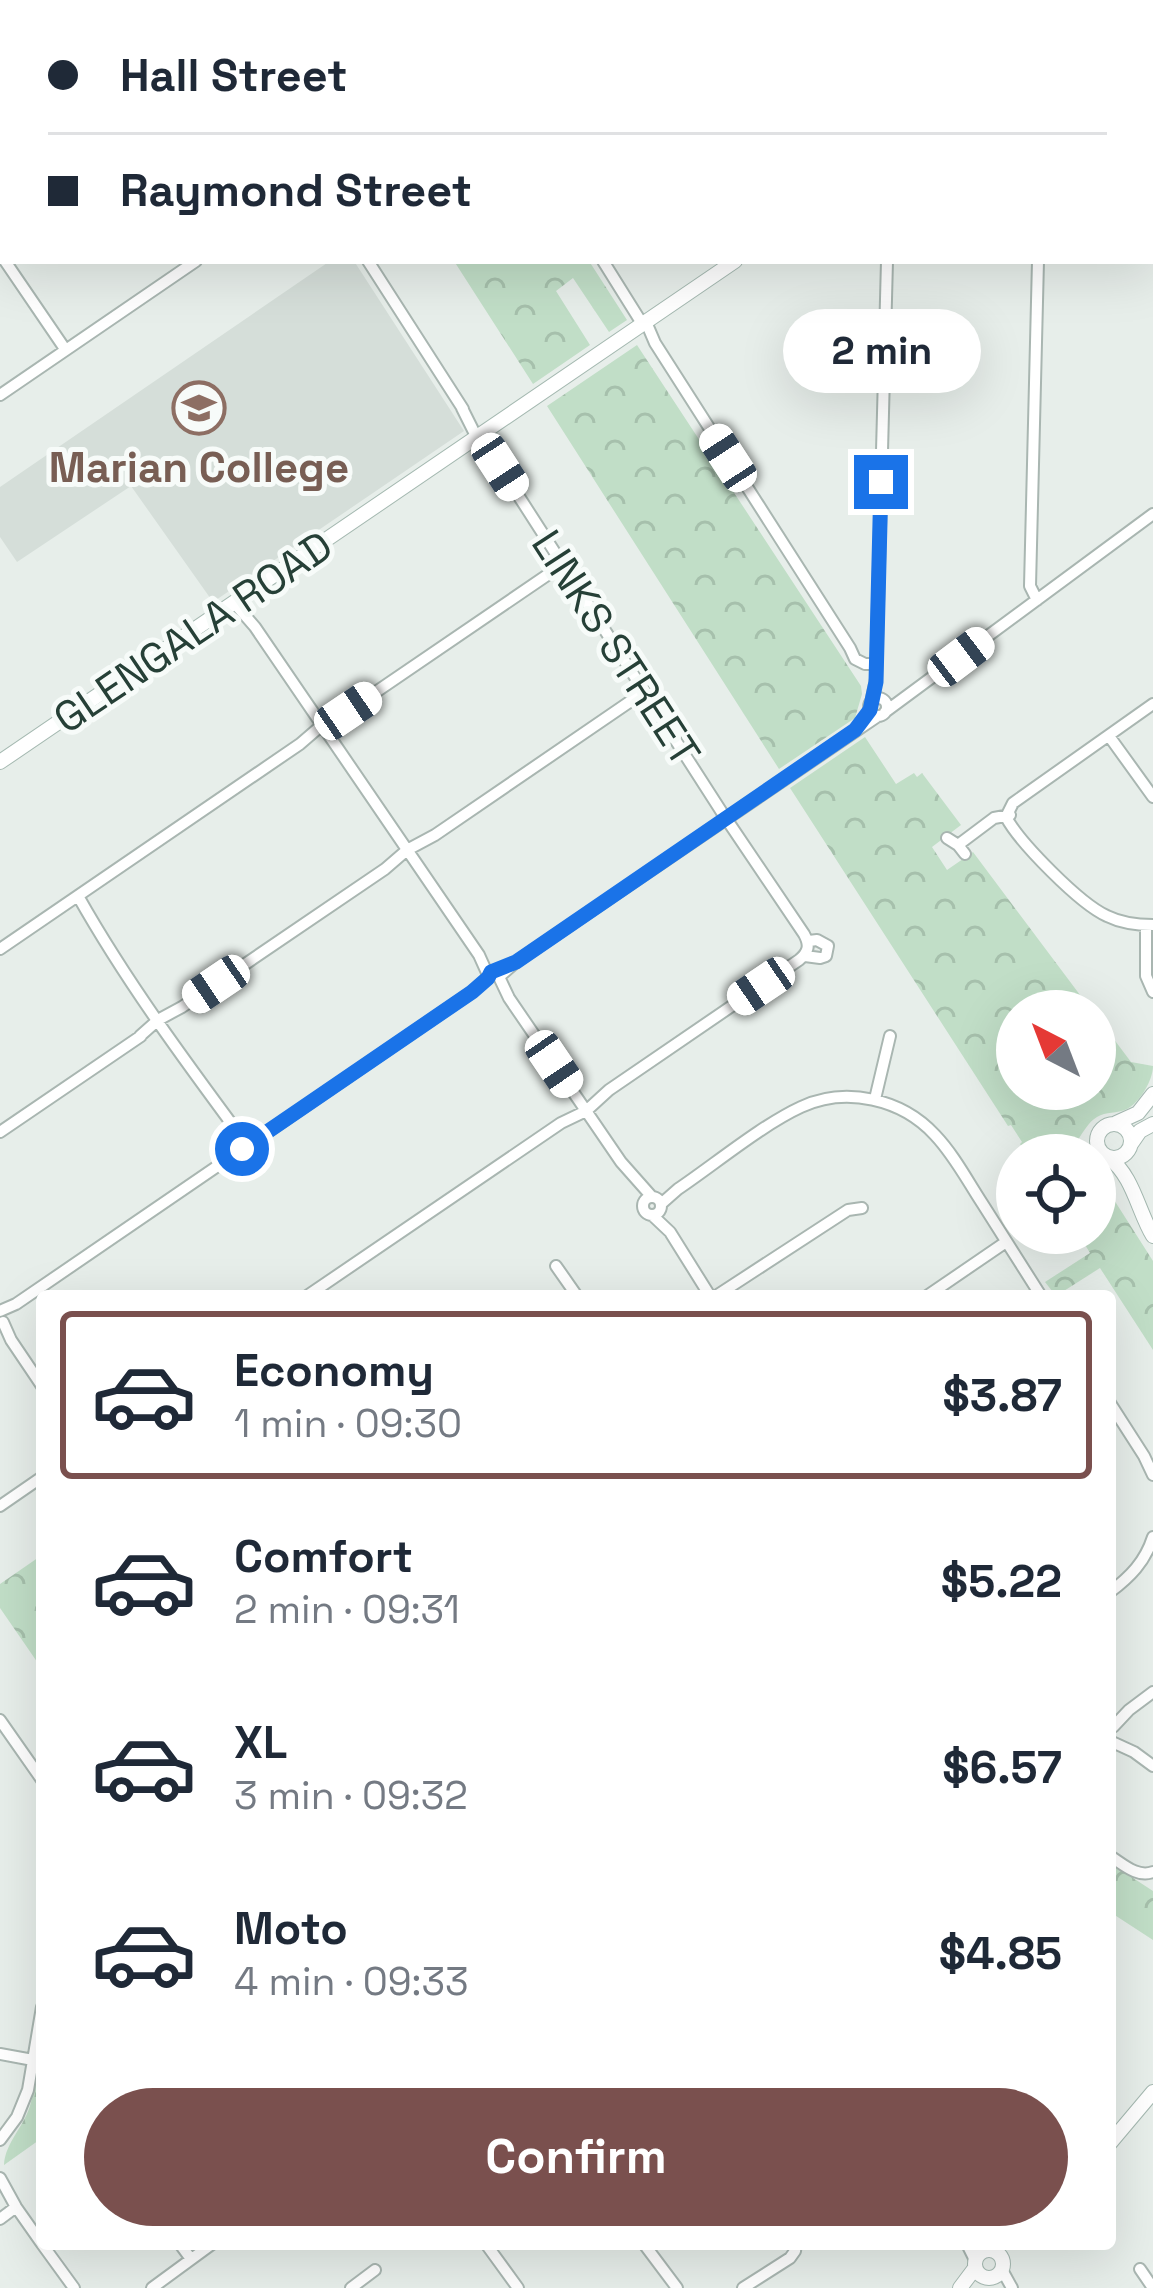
<!DOCTYPE html>
<meta charset="utf-8">
<style>
body{margin:0;font-family:"Space Grotesk",sans-serif;background:#f2f2f3;color:#1f2937;height:100vh;display:flex;flex-direction:column;font-size:45px;white-space:nowrap}
*{box-sizing:border-box;margin:0}
p{font-size:39px;color:#747a83}
.icon{flex:none;width:66px;height:66px;fill:none;stroke:currentColor;stroke-width:2;stroke-linecap:round;stroke-linejoin:round}
.map{position:relative;flex:1;overflow:hidden}
.panel{position:absolute;left:36px;top:1290px;width:1080px;height:960px;display:flex;flex-direction:column;background:#fff;border-radius:12px;box-shadow:0 12px 48px #0002}
.panel>*{flex:none}
.guide{position:absolute;left:0px;top:0px;width:1155px;height:264px;box-shadow:0 12px 48px #0002;display:grid;align-content:center;height:264px;padding:0 48px;background:#fff}
.needle{width:78px;rotate:318deg}
.controls{position:absolute;left:996px;top:990px;display:grid;gap:24px}
.controls a{display:grid;place-items:center;width:120px;height:120px;border-radius:50%;background:#fff;box-shadow:0 12px 48px #0002;font-size:60px}
.end{position:absolute;width:54px;height:54px;margin:-27px;border:15px solid #1a73e8;background:#fff;box-shadow:0 0 0 6px #fff}
.from{border-radius:50%}
.bubble{position:absolute;height:84px;border-radius:42px;background:#fff;box-shadow:0 12px 48px #0002;font-size:39px;font-weight:600;line-height:84px;text-align:center}
.car{position:absolute;width:36px;height:72px;margin:-36px -18px;border-radius:15px;box-shadow:0 0 9px 3px #0007;background:linear-gradient(#fff 24%,#345 0 40%,#fff 0 76%,#345 0 86%,#fff 0)}
.guide b{display:flex;align-items:center;gap:42px;height:114px;font-size:45px}
.guide b+b{border-top:3px solid #e0e1e3}
.guide i{width:30px;height:30px;background:#1f2937}
ul{padding:21px 0 0;list-style:none}
li{display:flex;align-items:center;gap:36px;height:168px;margin:0 24px 18px;padding:0 24px;border:6px solid transparent;border-radius:12px}
li div{flex:1}
li b{display:block;font-size:45px}
li em{font-style:normal;font-weight:600}
li.selected{border-color:#7a504e}
li>.icon{width:108px;height:108px;stroke-width:1.5}
.primary-button{display:flex;gap:24px;margin-top:auto;padding:24px 48px}
.primary-button a{flex:1;height:138px;border-radius:72px;background:#7a504e;color:#fff;font-size:48px;font-weight:600;line-height:138px;text-align:center}
.map>svg:first-child{display:block}
.built{fill:#d5ded9}
.park{fill:url(#park-crowns)}
.lines{fill:none;stroke-linecap:round;stroke-linejoin:round}
.street-casing{stroke:#a9b6b1;stroke-width:14}
.secondary-casing{stroke:#a5b9b1;stroke-width:16}
.street{stroke:#fff;stroke-width:10}
.secondary{stroke:#fff;stroke-width:14}
.route{stroke:#1a73e8;stroke-width:15}
.labels{text-anchor:middle;dominant-baseline:central;stroke-width:10;stroke-linejoin:round;paint-order:stroke}
.education-label{font-size:42px;font-weight:bold;fill:#785e54;stroke:#f7fbf9}
.street-label{font-size:42px;fill:#264037;stroke:#f7fbf9}
</style>
<div class="map">
<svg width="1153" height="2288" viewBox="0 0 1153 2288">
<defs>
<pattern id="park-crowns" width="20" height="18" patternUnits="userSpaceOnUse" patternTransform="scale(3)"><rect width="20" height="18" fill="#c1dec7"/><path d="M2 6a3 3 0 1 1 6 0M12 15a3 3 0 1 1 6 0" fill="none" stroke="#a6c0ac"/></pattern>
</defs>
<rect width="100%" height="100%" fill="#e7eeea"/>
<path class="built" d="M330 261H354L464 431 213 602 131 486 17 562 0 537V487Z"/>
<path class="park" d="M454 261H589L627 320 609 332 573 278 556 291 590 345 533 384Z
M637 345 861 686 862 694 855 718 779 769 547 406Z
M865 737 896 784 914 773 917 777 922 773 961 825 932 847 947 870 973 852 1092 1011H1017V1089H1095V1014L1131 1062 1153 1066C1153 1080 1140 1102 1127 1109 1117 1114 1106 1111 1097 1117 1088 1122 1083 1133 1077 1141L1086 1155H1027L1020 1144 1022 1142 1011 1125 1008 1126 790 788Z
M1095 1170 1153 1261V1350L1100 1268 1056 1296 1045 1282 1090 1253 1078 1233H1095Z
M42 1555V1669L0 1608V1584Z
M1110 1863 1153 1891V1940L1110 1912Z
M42 2032V2138L4 2165C5 2142 26 2125 31 2102 37 2080 38 2055 42 2032Z"/>
<g class="lines">
<g class="street-casing">
<path id="street" d="M11 0 13 3
M193 0 195 3
M436 0 438 3
M613 0 615 3
M792 0 794 3
M1040 0 1041 3
M456 3 460 0
M869 3V0
M926 3 934 0
M1152 173H1153
M5 261 65 349
M368 261 463 409
M603 261 643 325
M646 322 655 343 850 648 855 659 865 664H876
M0 395 196 261
M1037 600 1030 586 1038 261
M235 604 255 627 479 955 488 975
M869 707a9 9 0 1 1 18 0a9 9 0 1 1-18 0Z
M871 703 876 679 887 261
M1153 704 1013 803 1006 817C1019 842 1080 904 1107 916 1121 923 1137 925 1153 925
M885 712 1153 514
M1109 736 1153 797
M947 838 958 845 965 854
M958 845 994 818 1010 815
M78 896C127 983 188 1065 248 1146
M1146 926V976L1153 992
M0 949 300 744 322 725 348 711 562 565
M805 956 820 958 826 956 828 946 817 940 809 941
M500 976 516 962 878 716
M500 979 509 998 621 1162 652 1197
M140 1036 158 1020 182 1007 385 869 407 850 435 835 644 692
M875 1099 890 1036
M0 1132 141 1036
M643 1206a9 9 0 1 1 18 0a9 9 0 1 1-18 0Z
M661 1204 678 1189C715 1164 762 1125 801 1107 846 1086 902 1099 935 1135 954 1155 967 1180 982 1203 1002 1234 1021 1265 1041 1296
M652 1215 670 1232 710 1296
M556 1266 577 1296
M307 1296 561 1123 586 1111 609 1090 799 960C809 952 810 945 804 934L721 811 500 467 477 438 462 408
M716 1296 848 1210 862 1208
M927 1296 1006 1242
M0 1311 16 1304 472 992 488 978
M3 1322 11 1340 42 1386
M1110 1403 1144 1456 1153 1475
M0 1506 42 1477
M1110 1592C1130 1577 1145 1562 1153 1537
M0 1720 42 1780
M1113 1727 1129 1710 1153 1692
M1110 1741 1134 1752 1153 1766
M1110 1856C1123 1864 1137 1878 1153 1872
M0 2054 33 2060
M0 2140 17 2117 28 2090 42 2007
M0 2178 16 2207 42 2244
M0 2219 16 2207
M42 2244 74 2288
M180 2244 191 2259
M486 2244 518 2288
M644 2244 677 2288
M967 2244 975 2260
M975 2244 985 2251
M1140 2269 1153 2288
M1002 2270 1012 2288
M152 2288 212 2244
M351 2288 375 2270
M743 2288 790 2258 795 2251 796 2244"/>
</g>
<g class="secondary-casing">
<path id="secondary" d="M1152 83H1153
M0 762 735 261
M1116 1123 1138 1113 1153 1094
M1097 1141a17 17 0 1 1 34 0a17 17 0 1 1-34 0Z
M1131 1144 1140 1131 1153 1124
M1109 1158C1133 1176 1138 1211 1153 1236
M1110 2143 1153 2092
M975 2264a14 14 0 1 1 28 0a14 14 0 1 1-28 0Z
M960 2288 975 2268"/>
</g>
<use href="#street" class="street"/>
<use href="#secondary" class="secondary"/>
</g>
<g class="lines">
<path class="route" d="M242 1149 472 992 488 978 491 972 516 962 855 730 870 710 876 682 881 482"/>
</g>
<defs>
<g id="school-ring" transform="scale(2.7)"><circle r="9.5" fill="#f7fbf9" stroke="#8d6e63" stroke-width="1.5"/><path d="M0-5L7-2L0 1L-7-2ZM-4 1L0 2.5L4 1V4Q0 6-4 4Z" fill="#8d6e63"/></g>
</defs>
<g fill-rule="evenodd">
<use href="#school-ring" x="199" y="408"/>
</g>
<g class="labels">
<g class="education-label">
<text x="199" y="467">Marian College</text>
</g>
<g class="street-label">
<text transform="translate(193 632) rotate(-34)">GLENGALA ROAD</text>
<text transform="translate(616 648) rotate(57)">LINKS STREET</text>
</g>
</g>
</svg>
<div class="controls">
<a><svg class="needle" viewBox="-14 -14 28 28"><path d="M0-13l5 13h-10z" fill="#e53935"/><path d="M0 13l5-13h-10z" fill="#747a83"/></svg></a>
<a><svg class="icon" aria-label="locate" viewBox="0 0 24 24"><circle cx="12" cy="12" r="6"/><path d="M12 2v4M12 18v4M2 12h4M18 12h4"/></svg></a>
</div>
<i class="end from" style="left:242px;top:1149px"></i>
<i class="end" style="left:881px;top:482px"></i>
<div class="bubble" style="left:783px;top:309px;width:198px">2 min</div>
<i class="car" style="left:728px;top:458px;rotate:327deg"></i>
<i class="car" style="left:500px;top:467px;rotate:147deg"></i>
<i class="car" style="left:961px;top:657px;rotate:53deg"></i>
<i class="car" style="left:348px;top:711px;rotate:56deg"></i>
<i class="car" style="left:216px;top:984px;rotate:236deg"></i>
<i class="car" style="left:761px;top:986px;rotate:236deg"></i>
<i class="car" style="left:554px;top:1064px;rotate:146deg"></i>
<div class="guide">
<b><i class="from"></i>Hall Street</b>
<b><i></i>Raymond Street</b>
</div>
<section class="panel">
<ul>
<li class="selected"><svg class="icon" aria-label="car" viewBox="0 0 24 24"><path d="M5 17H2v-5l4-1 3-4h7l3 4 3 1v5h-3M9 17h6M6 11h13"/><circle cx="7" cy="17" r="2"/><circle cx="17" cy="17" r="2"/></svg><div><b>Economy</b><p>1 min · 09:30</p></div><em>$3.87</em></li>
<li><svg class="icon" aria-label="car" viewBox="0 0 24 24"><path d="M5 17H2v-5l4-1 3-4h7l3 4 3 1v5h-3M9 17h6M6 11h13"/><circle cx="7" cy="17" r="2"/><circle cx="17" cy="17" r="2"/></svg><div><b>Comfort</b><p>2 min · 09:31</p></div><em>$5.22</em></li>
<li><svg class="icon" aria-label="car" viewBox="0 0 24 24"><path d="M5 17H2v-5l4-1 3-4h7l3 4 3 1v5h-3M9 17h6M6 11h13"/><circle cx="7" cy="17" r="2"/><circle cx="17" cy="17" r="2"/></svg><div><b>XL</b><p>3 min · 09:32</p></div><em>$6.57</em></li>
<li><svg class="icon" aria-label="car" viewBox="0 0 24 24"><path d="M5 17H2v-5l4-1 3-4h7l3 4 3 1v5h-3M9 17h6M6 11h13"/><circle cx="7" cy="17" r="2"/><circle cx="17" cy="17" r="2"/></svg><div><b>Moto</b><p>4 min · 09:33</p></div><em>$4.85</em></li>
</ul>
<div class="primary-button"><a>Confirm</a></div>
</section>
</div>
